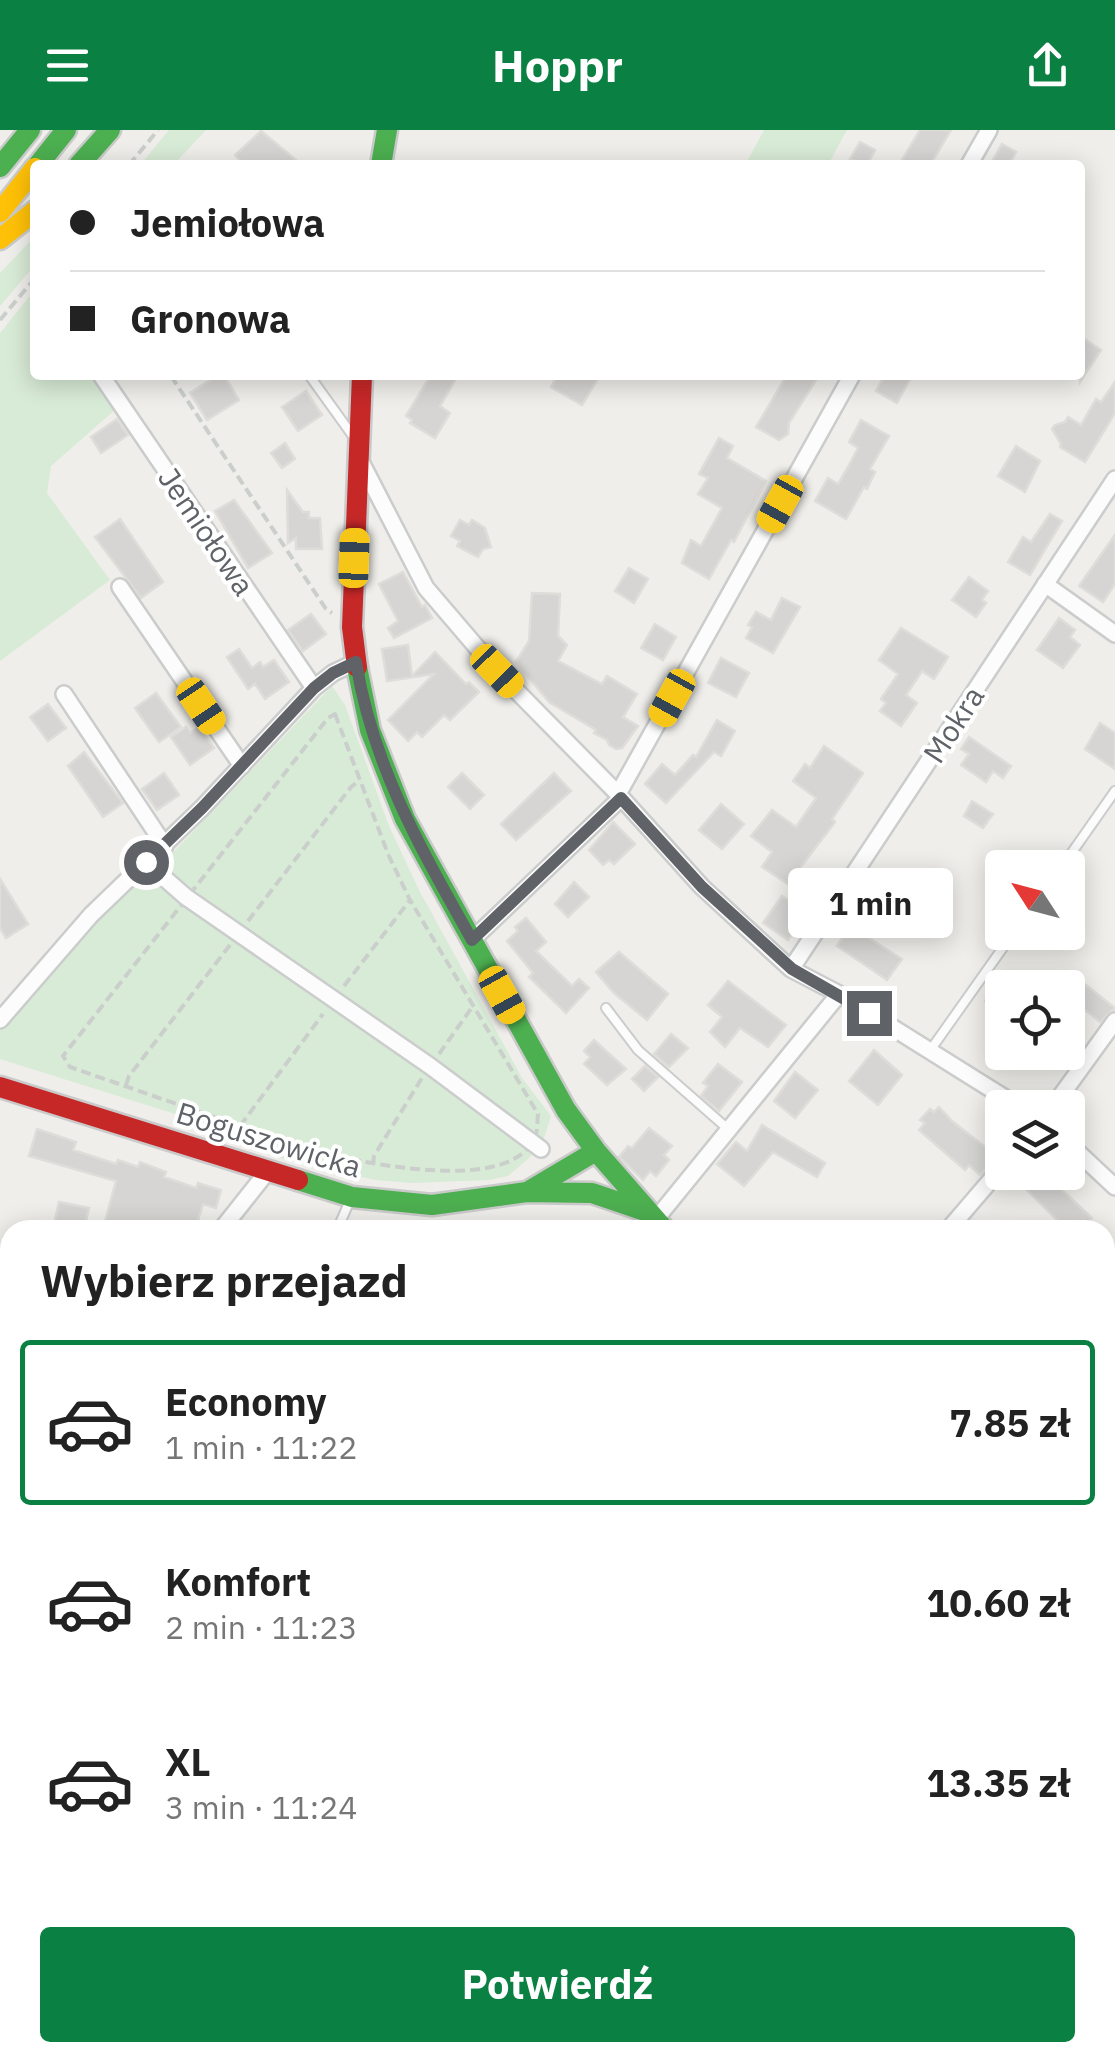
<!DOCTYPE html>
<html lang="pl">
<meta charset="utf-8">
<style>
body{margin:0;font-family:"IBM Plex Sans",sans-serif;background:#f2f2f2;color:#222;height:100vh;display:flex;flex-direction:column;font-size:38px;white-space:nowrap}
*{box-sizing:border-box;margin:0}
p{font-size:32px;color:#767676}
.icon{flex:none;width:55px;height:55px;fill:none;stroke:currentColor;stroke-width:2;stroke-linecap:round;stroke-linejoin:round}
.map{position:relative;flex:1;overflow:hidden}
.panel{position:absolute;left:0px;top:1090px;width:1115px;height:842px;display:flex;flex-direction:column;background:#fff;border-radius:30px 30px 0 0;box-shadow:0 5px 25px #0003}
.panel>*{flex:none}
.guide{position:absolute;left:30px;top:30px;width:1055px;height:220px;border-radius:10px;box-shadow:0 5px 25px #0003;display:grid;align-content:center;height:220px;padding:0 40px;background:#fff}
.needle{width:65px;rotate:306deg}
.controls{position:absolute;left:985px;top:720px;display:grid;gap:20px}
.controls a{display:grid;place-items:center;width:100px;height:100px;border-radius:10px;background:#fff;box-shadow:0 5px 25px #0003;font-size:50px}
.end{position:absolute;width:45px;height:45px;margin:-22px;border:12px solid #5f6368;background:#fff;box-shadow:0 0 0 5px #fff}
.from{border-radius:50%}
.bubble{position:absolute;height:70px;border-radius:10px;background:#fff;box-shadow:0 5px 25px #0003;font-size:32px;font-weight:700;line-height:70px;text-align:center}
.car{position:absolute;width:30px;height:60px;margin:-30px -15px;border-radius:12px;box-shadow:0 0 8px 2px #0007;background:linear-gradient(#f5c518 24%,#345 0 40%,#f5c518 0 76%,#345 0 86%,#f5c518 0)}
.guide b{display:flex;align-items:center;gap:35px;height:95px;font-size:38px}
.guide b+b{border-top:2px solid #e0e0e0}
.guide i{width:25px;height:25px;background:#222}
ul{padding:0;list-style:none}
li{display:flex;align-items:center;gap:30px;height:165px;margin:0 20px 15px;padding:0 20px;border:5px solid transparent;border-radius:10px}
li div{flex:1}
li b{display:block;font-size:38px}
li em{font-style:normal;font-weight:700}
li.on{border-color:#0b8043}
li>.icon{width:90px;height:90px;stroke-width:1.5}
h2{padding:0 40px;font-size:45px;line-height:120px}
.cta{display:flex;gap:20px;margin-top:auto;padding:20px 40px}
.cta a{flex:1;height:115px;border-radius:10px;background:#0b8043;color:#fff;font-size:40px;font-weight:700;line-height:115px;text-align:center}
header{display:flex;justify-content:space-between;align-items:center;height:130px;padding:0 40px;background:#0b8043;color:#fff;font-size:45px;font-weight:700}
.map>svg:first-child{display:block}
.green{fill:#d8ebd6}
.building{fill:#d6d5d3;stroke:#deddd9;stroke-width:2.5}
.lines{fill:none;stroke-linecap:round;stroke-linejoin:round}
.lane-casing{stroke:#cbcccc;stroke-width:12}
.street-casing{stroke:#cbcccc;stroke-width:20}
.fast-casing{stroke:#cacacb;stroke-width:25}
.slow-casing{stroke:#cacacb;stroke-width:25}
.jam-casing{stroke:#cacacb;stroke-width:25}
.path{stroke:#cacfcc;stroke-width:4;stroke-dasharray:10 5;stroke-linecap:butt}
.lane{stroke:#fdfcfc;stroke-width:8}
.street{stroke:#fdfcfc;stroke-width:15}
.fast{stroke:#4caf50;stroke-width:20}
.slow{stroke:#ffc107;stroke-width:20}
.jam{stroke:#c62828;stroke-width:20}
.route{stroke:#5f6368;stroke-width:12}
.labels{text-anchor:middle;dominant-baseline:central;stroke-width:8;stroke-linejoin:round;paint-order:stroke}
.street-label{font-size:30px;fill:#5f6368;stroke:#fff}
</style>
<header><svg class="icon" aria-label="menu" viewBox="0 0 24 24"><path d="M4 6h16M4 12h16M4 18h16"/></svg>Hoppr<svg class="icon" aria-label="share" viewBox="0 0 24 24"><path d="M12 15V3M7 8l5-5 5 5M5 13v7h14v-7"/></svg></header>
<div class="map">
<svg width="1115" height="1931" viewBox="0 0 1115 1931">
<rect width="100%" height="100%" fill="#efeeea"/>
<path class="green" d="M169 0H206L177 31 179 35H140Z
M764 0H847L828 35H745Z
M35 106V135L0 176V143Z
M35 166V245H93L116 279 51 336 47 363 110 450 0 531V203L29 167Z
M332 556 345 575 389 696 419 760 522 948 551 986 544 1008 529 1028 508 1046 489 1050 413 1053 375 1050 290 1031 235 1013 223 999 0 929V901L29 863 134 752C151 750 159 747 166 730Z
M0 1176 10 1178V1348H0Z
M1115 1424V1488L1105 1496V1432Z
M10 1882V1922L163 1923 156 1931H0V1894Z
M541 1923 775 1922 779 1931H531Z"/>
<path class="building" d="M920 0H951L930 35H899Z
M261 1 302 35H244L235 25Z
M860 12 875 20 867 35 850 29Z
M1002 14 1016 22 1009 35H990Z
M1080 206 1101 220 1080 252Z
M218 245H224L239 270 207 290 190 263Z
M431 245H458L440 276 450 283 435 308 410 293 412 290 406 286Z
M558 245H600L582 275 551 257Z
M787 245H819L789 293 788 304 779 310 756 297Z
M885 245H912L897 273 876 261Z
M1115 252V283L1085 332 1060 317 1061 314 1052 299 1055 295 1065 292 1068 287 1081 295 1096 269 1101 272Z
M306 261 322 285 298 301 282 277Z
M117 289 128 305 101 323 91 307Z
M861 290 889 306 870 339 875 342 867 359 864 357 846 389 815 371 828 348 838 354 848 337 858 318 849 312Z
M719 308 733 316 727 328 766 351 734 412 731 410 709 449 682 433 691 410 701 416 722 378 698 364 708 348 699 344Z
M285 313 295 329 282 338 271 323Z
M1016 316 1040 331 1025 362 998 346Z
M287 360 303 382H309V388H320L322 419H296V408L288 413Z
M234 370 272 423 248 438 215 381Z
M1050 384 1062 391 1030 445 1008 432 1023 407 1031 412Z
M120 389 163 452 141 468 95 407Z
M460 390 469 395 472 390 485 398 491 417 483 419 478 427 457 416 460 411 451 406Z
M1115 405V454L1103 472 1079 456Z
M629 438 648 449 634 473 615 461Z
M403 442 422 477 425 475 432 488 394 508 388 498 398 491 379 454Z
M969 447 988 461 982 470 986 473 976 487 952 470Z
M532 463 560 464 558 506 567 515 558 531 602 554 607 546 637 564 623 587 638 596 622 618 616 619 609 615 607 610 594 603 596 600 549 572 516 532 529 511Z
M782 468 800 477 773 523 746 508 752 497 748 495 756 482 771 490Z
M311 484 326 504 303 521 288 500Z
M1059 488 1075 500 1070 507 1080 515 1063 538 1037 520Z
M655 494 676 507 663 530 641 518Z
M901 498 948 527 934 549 922 541 906 565 917 573 901 596 880 581 886 573 881 569 898 544 879 530Z
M408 515 412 546 435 522 466 554 469 552 479 562 450 590 444 585 422 607 417 602 408 611 388 590 434 544 387 551 382 519Z
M239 519 252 538 260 532 263 537 274 530 289 552 265 569 255 554 248 559 227 527Z
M721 528 749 543 736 567 708 553Z
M156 563 181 597 159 612 135 578Z
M48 574 66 598 48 611 30 587Z
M717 590 735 601 721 626 714 622 666 673 645 654 662 634 675 645 693 625 696 627Z
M1100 593 1115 603V639L1085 619Z
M186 597 190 603 199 597 214 618 190 635 171 607Z
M969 607 1011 636 1003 648 993 641 986 652 961 635 969 624 961 619Z
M824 616 863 643 832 689 835 692 797 742 800 744 792 757 762 737 772 722 751 706 772 680 796 697 816 668 793 651 805 634 810 638Z
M84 622 123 673 103 687 68 636Z
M164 643 179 665 157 680 142 659Z
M462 643 484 665 470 679 448 657Z
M554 643 571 661 516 710 501 694Z
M972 671 993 684 983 698 964 686Z
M721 674 744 694 722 719 699 700Z
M613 692 635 714 614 734 609 730 603 735 589 720Z
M0 749 28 794 6 808 0 798Z
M574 752 589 767 568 787 555 774Z
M782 766 801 778 796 784 803 789 788 810 763 793Z
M526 788 546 812 536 821 572 856 579 849 589 858 566 883 529 847 533 843 507 811 518 801 515 797Z
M850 796 902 829 887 850 837 816Z
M619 822 668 864 647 890 614 863 596 842Z
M1002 846V883L985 871Z
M1076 847 1115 878 1100 892 1068 866V857Z
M728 851 786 895 768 917 740 898 725 917 710 902 722 887 708 875Z
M671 904 688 918 669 937 654 924Z
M594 910 626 939 607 955 584 934 590 927 584 921Z
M874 920 902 945 878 975 849 951Z
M718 934 742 952 719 981 701 966 708 956 703 953Z
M645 936 658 947 644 961 632 949Z
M795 942 818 960 795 988 774 971Z
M939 977 952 991 998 1027 980 1045 969 1035 965 1040 919 1000 925 993 920 990 930 979 934 982Z
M762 995 825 1033 817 1047 773 1022 744 1056 717 1034 736 1012 747 1021Z
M649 998 672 1016 664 1025 669 1030 656 1046 650 1041 643 1050 619 1027 628 1016 632 1018Z
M37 999 76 1012 73 1020 116 1034 118 1030 138 1037 140 1032 166 1042 164 1047 196 1058 198 1053 221 1060 216 1078 203 1074 195 1100H131L105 1092 116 1051 29 1026Z
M1039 1042H1053L1067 1056 1062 1060 1092 1088 1080 1100H1067L1024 1057Z
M59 1072 89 1078 84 1100 53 1098Z"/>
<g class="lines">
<g class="lane-casing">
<path id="lane" d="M309 245 355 309
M1061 738 1115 661
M606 878 638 920 728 999
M929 922 1014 802
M337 1100 351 1068
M0 1164 10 1166
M1105 1207 1115 1197"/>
</g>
<g class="street-casing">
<path id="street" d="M969 35 989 0
M101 245 314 558
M359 328 426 458 497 541 618 664 702 757 791 839 839 864 1021 978
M1045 454 1115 504
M120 457 242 636
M64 564 165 716
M618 664 852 245
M146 732 186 767 430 936 541 1019
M472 810 621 668
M791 839 1115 349
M0 890 91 785 202 678 314 558 333 543 356 532
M1052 978 1115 891
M1068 1013 1115 1057
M656 1089 839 864
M221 1100 267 1042
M948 1100 1002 1037
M1105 1350 1115 1342
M0 1495 10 1502
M0 1672 10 1659
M891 1922 896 1931
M988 1922 993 1931
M309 1931 317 1922"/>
</g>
<g class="fast-casing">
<path id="fast" d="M38 35 66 0
M79 35 110 0
M381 35 387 0
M0 37 30 0
M357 537 370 600 405 689 566 980 596 1021 665 1100
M298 1050 352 1067 432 1075 527 1062 592 1063 645 1081
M527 1062 596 1021
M1105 1643 1115 1654"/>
</g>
<g class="slow-casing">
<path id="slow" d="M0 82 35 38
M0 109 35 81"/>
</g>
<g class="jam-casing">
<path id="jam" d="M357 537 352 497 362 245
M0 957 298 1050"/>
</g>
<path class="path" d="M129 35 158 0
M0 190 35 148
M171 246 326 479 332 483
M335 584 388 724 410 770 538 984C537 991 538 1001 535 1007 506 1076 309 1020 255 1007L240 996 70 937 63 926 328 588Z
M248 791 351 657 360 650
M344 856 410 770
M439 924 473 876
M126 955 129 946 230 815
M240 996 323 884
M373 1035 374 1026 422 948
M1105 1848 1115 1862"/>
<use href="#lane" class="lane"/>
<use href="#street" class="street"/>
<use href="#fast" class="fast"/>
<use href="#slow" class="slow"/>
<use href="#jam" class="jam"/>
</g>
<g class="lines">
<path class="route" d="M146 732 202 678 314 558 333 543 356 532C373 637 421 719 472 810L621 668 702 757 792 839 869 883"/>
</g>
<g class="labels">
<g class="street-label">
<text transform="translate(207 401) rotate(56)">Jemiołowa</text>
<text transform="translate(953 594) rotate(-57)">Mokra</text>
<text transform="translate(269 1009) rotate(17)">Boguszowicka</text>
</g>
</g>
</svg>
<div class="controls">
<a><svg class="needle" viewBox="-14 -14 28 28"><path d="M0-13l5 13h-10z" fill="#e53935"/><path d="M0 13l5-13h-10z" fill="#767676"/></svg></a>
<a><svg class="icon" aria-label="locate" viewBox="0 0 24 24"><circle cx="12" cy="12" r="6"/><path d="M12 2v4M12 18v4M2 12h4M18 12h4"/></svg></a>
<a><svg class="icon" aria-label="layers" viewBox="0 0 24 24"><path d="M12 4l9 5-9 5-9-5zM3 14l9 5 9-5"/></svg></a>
</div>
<i class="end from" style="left:146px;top:732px"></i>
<i class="end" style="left:869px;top:883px"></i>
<div class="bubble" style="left:788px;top:738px;width:165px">1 min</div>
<i class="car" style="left:780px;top:374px;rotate:209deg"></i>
<i class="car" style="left:354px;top:428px;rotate:2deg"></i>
<i class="car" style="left:497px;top:541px;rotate:136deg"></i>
<i class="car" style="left:672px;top:568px;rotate:209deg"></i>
<i class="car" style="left:201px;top:576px;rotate:146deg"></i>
<i class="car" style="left:502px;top:865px;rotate:151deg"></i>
<div class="guide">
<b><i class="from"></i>Jemiołowa</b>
<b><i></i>Gronowa</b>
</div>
<section class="panel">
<h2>Wybierz przejazd</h2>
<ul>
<li class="on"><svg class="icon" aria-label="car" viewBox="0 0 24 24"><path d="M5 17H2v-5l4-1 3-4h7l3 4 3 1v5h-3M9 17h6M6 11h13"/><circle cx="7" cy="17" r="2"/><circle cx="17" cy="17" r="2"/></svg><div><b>Economy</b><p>1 min · 11:22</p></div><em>7.85 zł</em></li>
<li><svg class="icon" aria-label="car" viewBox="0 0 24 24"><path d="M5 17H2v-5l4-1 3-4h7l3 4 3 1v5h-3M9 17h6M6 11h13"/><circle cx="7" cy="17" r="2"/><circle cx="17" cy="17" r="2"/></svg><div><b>Komfort</b><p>2 min · 11:23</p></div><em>10.60 zł</em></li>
<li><svg class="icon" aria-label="car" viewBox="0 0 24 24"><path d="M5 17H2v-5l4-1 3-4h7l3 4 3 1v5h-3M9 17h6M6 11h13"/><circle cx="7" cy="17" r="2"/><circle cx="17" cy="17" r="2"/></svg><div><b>XL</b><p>3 min · 11:24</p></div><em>13.35 zł</em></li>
</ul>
<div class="cta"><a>Potwierdź</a></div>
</section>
</div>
